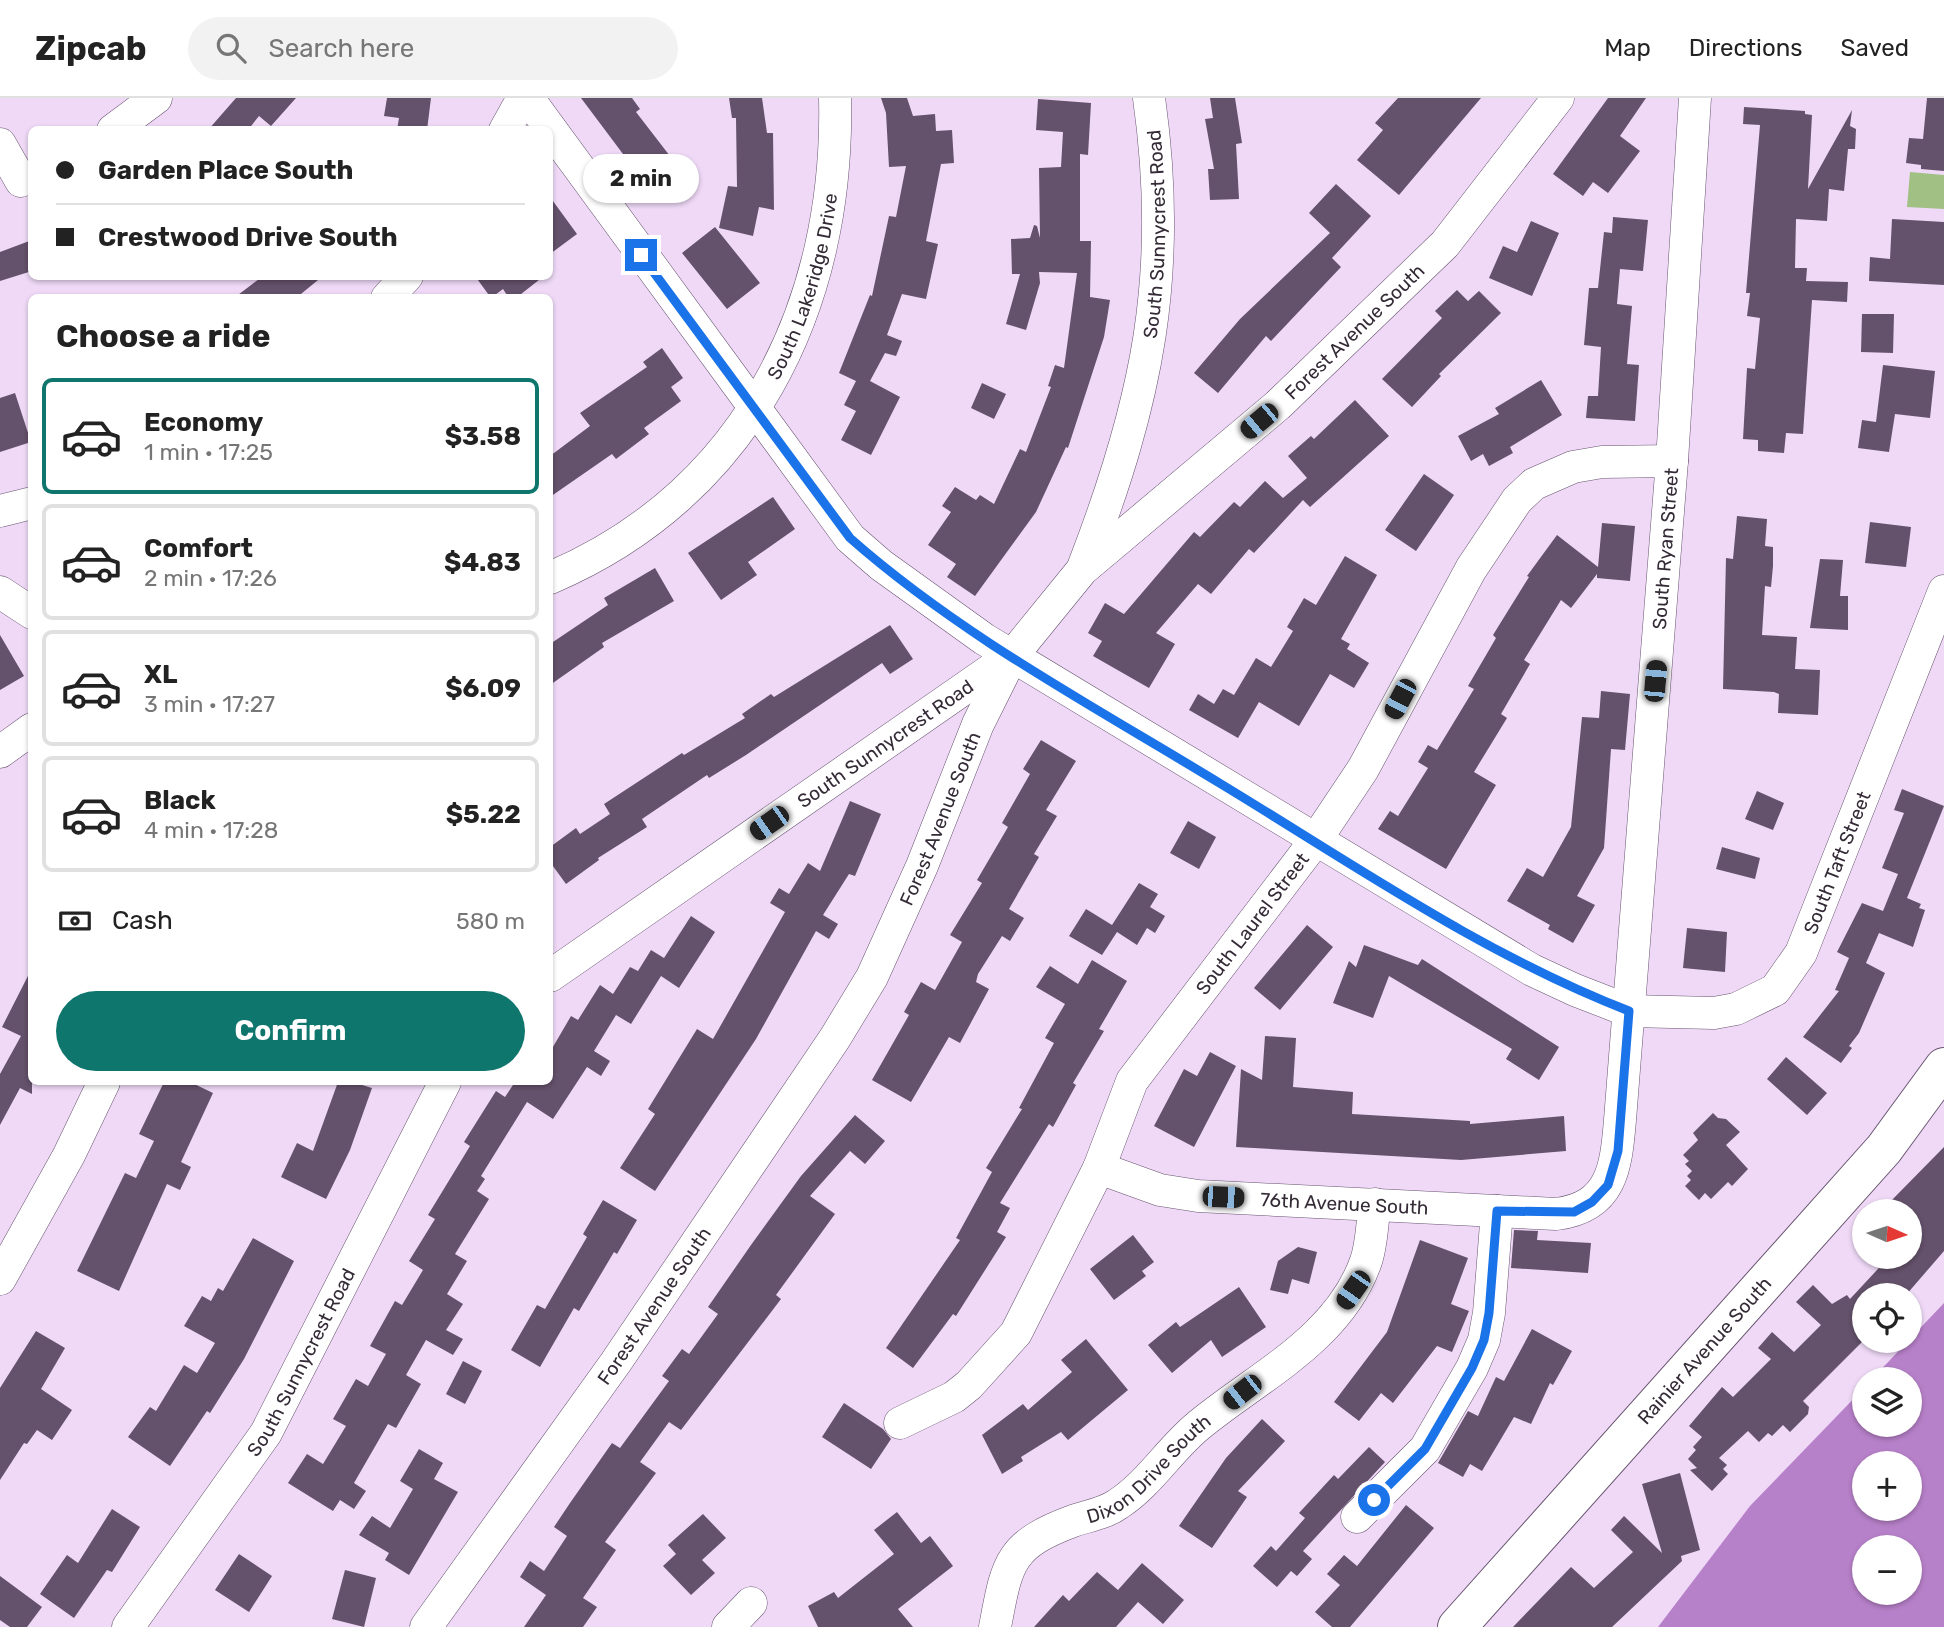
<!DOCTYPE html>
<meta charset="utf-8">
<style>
body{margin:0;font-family:Rubik,sans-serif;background:#f2f2f2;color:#222;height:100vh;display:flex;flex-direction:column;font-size:26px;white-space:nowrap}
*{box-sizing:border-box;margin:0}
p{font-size:23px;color:#767676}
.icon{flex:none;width:38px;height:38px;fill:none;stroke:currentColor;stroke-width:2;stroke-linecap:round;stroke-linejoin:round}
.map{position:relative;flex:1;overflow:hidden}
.sheet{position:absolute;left:28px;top:196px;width:525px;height:791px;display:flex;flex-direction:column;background:#fff;border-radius:10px;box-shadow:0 2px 5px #0004}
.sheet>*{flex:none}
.banner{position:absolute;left:28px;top:28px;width:525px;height:154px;border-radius:10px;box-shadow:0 2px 5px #0004;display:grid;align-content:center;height:154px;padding:0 28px;background:#fff}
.needle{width:46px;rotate:93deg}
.fabs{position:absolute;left:1852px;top:1101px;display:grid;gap:14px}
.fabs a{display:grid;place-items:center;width:70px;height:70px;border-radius:50%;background:#fff;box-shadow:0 2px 5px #0004;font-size:35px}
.end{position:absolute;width:32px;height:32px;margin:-16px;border:9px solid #1a73e8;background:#fff;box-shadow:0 0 0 4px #fff}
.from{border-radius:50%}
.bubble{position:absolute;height:49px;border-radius:24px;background:#fff;box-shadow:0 2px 5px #0004;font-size:23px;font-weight:700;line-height:49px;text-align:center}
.car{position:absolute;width:21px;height:42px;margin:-21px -10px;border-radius:9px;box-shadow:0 0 5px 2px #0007;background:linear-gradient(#222 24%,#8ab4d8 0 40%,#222 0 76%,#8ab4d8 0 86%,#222 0)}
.banner b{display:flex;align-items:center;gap:24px;height:66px;font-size:26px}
.banner b+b{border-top:2px solid #e0e0e0}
.banner i{width:18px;height:18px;background:#222}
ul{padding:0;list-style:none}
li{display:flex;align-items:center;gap:21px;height:116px;margin:0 14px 10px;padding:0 14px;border:4px solid #e0e0e0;border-radius:10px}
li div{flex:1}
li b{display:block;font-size:26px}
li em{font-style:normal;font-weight:700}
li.selected{border-color:#0f766e}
li>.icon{width:63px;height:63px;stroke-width:1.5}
h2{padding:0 28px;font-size:32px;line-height:84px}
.pay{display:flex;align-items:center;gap:18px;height:77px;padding:0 28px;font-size:26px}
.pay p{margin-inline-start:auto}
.action{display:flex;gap:14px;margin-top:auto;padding:14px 28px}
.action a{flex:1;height:80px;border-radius:42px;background:#0f766e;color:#fff;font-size:28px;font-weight:700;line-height:80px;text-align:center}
header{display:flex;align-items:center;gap:42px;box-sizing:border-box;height:98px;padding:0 35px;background:#fff;border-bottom:2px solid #e0e0e0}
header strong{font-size:33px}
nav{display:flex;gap:38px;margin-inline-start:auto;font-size:24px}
.search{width:490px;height:63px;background:#f2f2f2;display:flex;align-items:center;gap:18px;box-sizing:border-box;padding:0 24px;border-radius:38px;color:#767676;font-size:26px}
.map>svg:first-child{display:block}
.green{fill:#a1c084}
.water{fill:#b781c9;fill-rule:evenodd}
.building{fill:#64516b}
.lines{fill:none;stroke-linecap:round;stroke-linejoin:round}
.minor-casing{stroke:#68556f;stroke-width:33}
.major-casing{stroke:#68556f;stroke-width:40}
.minor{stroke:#fff;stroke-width:32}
.major{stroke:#fff;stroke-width:38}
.route{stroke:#1a73e8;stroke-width:9}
.labels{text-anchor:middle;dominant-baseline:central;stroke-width:7;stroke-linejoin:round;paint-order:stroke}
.street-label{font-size:19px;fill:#342b37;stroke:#fff}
</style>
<header>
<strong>Zipcab</strong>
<div class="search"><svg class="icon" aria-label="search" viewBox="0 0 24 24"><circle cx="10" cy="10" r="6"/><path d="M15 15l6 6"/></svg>Search here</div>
<nav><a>Map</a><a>Directions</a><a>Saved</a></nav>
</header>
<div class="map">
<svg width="1944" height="1529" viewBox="0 0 1944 1529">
<rect width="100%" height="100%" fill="#efd9f7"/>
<path class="green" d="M1910 74 1944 77V111L1907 109Z"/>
<path class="water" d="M1944 1205V1529H1658L1750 1408 1864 1290V1326H1909V1281H1872ZM1864 1365H1909V1410H1864ZM1864 1449H1909V1494H1864Z"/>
<path class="building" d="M236 0H296L271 28 259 18 248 32H208Z
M387 0H431L427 32H397L399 20 384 18Z
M581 0H632L640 11 636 14 673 62 644 84Z
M729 0H762L767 35H773L774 112 759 109 753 138 719 130 728 88 737 89 736 20H732Z
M881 0H907L913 18 935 16 936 33 952 32 954 65 941 66 926 143 938 146 926 201 902 196 887 237 902 243 896 258 885 255 870 283 900 299 871 357 841 342 856 313 844 307 856 283 839 275 870 197 872 198 889 118 896 119 906 68 889 69 886 15Z
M1210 0H1235L1242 45 1236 46 1239 101 1210 102 1208 71H1214L1205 21 1213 20Z
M1398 0H1481L1399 97 1357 62 1383 32 1375 25Z
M1608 0H1646L1620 38 1640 53 1608 95 1593 84 1583 98 1553 76Z
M1927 0H1944V73L1921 71V67L1906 65 1909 40 1923 41Z
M1038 1 1091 5 1088 57 1080 56V143H1091L1090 199 1110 202 1104 239 1068 350 1066 349 1036 414 975 498 947 479 956 466 928 447 951 414 942 408 955 389 976 402 980 397 994 406 1020 351 1026 354 1051 289 1048 288 1055 267 1064 270 1077 175 1039 174 1040 185 1026 232 1006 226 1020 176H1012L1011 141 1030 140 1034 127 1037 128 1040 140 1039 70 1061 69 1063 34 1036 32Z
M1744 9 1805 13V16L1812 17 1808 91 1852 12 1850 28 1856 31 1855 51H1848L1844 93 1829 91 1827 123 1796 121 1795 170H1807L1806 183 1848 184 1847 204 1812 202 1803 336 1786 335 1784 355 1758 353V342L1743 341 1747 270 1755 271 1760 220 1747 218 1750 195H1746L1760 27 1743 26Z
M1336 86 1371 118 1332 160 1341 169 1271 243 1266 238 1218 295 1194 275 1240 221 1330 135 1309 115Z
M550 99 577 136 550 156Z
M1613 119 1648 122 1643 173 1620 171 1617 206 1632 208 1627 266 1639 267 1635 323 1586 320 1588 298H1598L1601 249 1584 247 1589 190H1598L1604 134 1612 135Z
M1892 121 1944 124V187L1869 183 1870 159 1890 161Z
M1531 123 1559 135 1532 198 1489 180 1503 148 1517 154Z
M715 129 760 185 727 211 682 155Z
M32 142V173L0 183V154Z
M263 178H323L296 200H234Z
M475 178H544L516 200H509L503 191 491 200Z
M1457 192 1468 203 1479 193 1501 215 1439 276 1441 278 1412 309 1382 281 1442 220 1435 213Z
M1862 216H1894L1893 255 1861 254Z
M662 250 683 280 671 289 681 303 644 330 649 336 616 361 612 356 550 399V358L590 328 580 315 647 269 643 264Z
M1883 267 1935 273 1930 320 1895 316 1889 354 1858 350 1862 322 1876 324Z
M1541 282 1562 317 1510 349 1513 355 1489 368 1483 356 1471 363 1458 338 1499 316 1495 310Z
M982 285 1006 296 994 321 971 310Z
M15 295 31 344 0 354V300Z
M1355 302 1389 338 1310 409 1303 402 1254 455 1249 451 1211 496 1198 486 1156 535 1175 546 1149 590 1093 558 1102 543 1088 535 1105 505 1124 516 1194 434 1200 439 1234 404 1240 409 1265 383 1283 400 1307 380 1288 358 1311 338 1314 341Z
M1424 376 1454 397 1416 453 1385 432Z
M773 399 795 431 748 464 757 477 721 502 688 455Z
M1737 418 1767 421 1765 448 1773 449V468L1771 489 1765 488 1762 537 1797 539 1795 571 1820 572 1818 617 1778 615 1779 596 1774 594 1723 591 1726 460 1733 461Z
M1870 424 1911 429 1906 469 1865 465Z
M1602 425 1635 428 1630 483 1597 480V476L1571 510 1561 502 1524 562 1530 566 1501 616 1507 620 1474 674 1496 687 1446 771 1378 731 1390 713 1398 718 1428 670 1418 664 1428 647 1437 652 1474 591 1468 588 1496 540 1493 537 1529 479 1527 478 1557 437 1598 469Z
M1345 458 1377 477 1341 541 1350 546 1347 551 1369 565 1354 590 1330 576 1299 628 1259 604 1238 640 1189 612 1198 596 1214 606 1223 591 1234 597 1256 560 1271 569 1293 533 1287 529 1304 500 1316 507Z
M1820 461 1843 462 1840 498H1848V532L1810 530Z
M655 470 674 503 602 545 604 549 550 587V546L608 507 604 500Z
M890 527 913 561 890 576 882 565 746 657 709 680 707 677 642 721 647 729 598 760 599 762 566 786 550 764V749L576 730 580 736 610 716 604 706 682 655 684 657 745 620 742 616 771 596 774 599Z
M0 537 24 578 0 592Z
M1601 593 1630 596 1625 652 1611 651 1604 750 1577 798 1595 807 1573 845 1548 831 1550 827 1507 803 1527 770 1543 779 1571 729 1582 619 1599 620Z
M1041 642 1076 663 1046 712 1057 718 1034 756 1039 759 1009 811 1024 820 1010 843 1002 838 978 876 976 884 989 891 960 945 949 939 911 1004 872 982 909 917 904 914 921 884 935 892 962 844 950 837 982 785 977 782 1008 729 1002 725 1030 676 1023 671Z
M1902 691 1944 708 1907 800 1921 806 1919 810 1925 812 1913 849 1879 835 1866 865 1885 875 1859 935 1849 948 1852 950 1841 965 1803 939 1839 893 1835 892 1849 860 1837 854 1862 805 1883 813 1898 776 1882 770 1904 715 1894 712Z
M1757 693 1784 705 1773 732 1745 721Z
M850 703 881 716 855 778 849 776 823 817 838 826 829 841 816 833 756 941 655 1093 620 1070 655 1016 648 1011 697 931 713 941 785 814 770 805 779 790 789 796 808 765 820 773Z
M1188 723 1216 739 1199 771 1170 755Z
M1722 749 1760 760 1755 781 1716 771Z
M1139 785 1158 796 1150 809 1165 818 1155 835 1147 830 1137 847 1117 834 1102 857 1069 838 1086 811 1112 827Z
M691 818 715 834 679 890 661 878 631 926 616 917 594 953 610 963 601 978 587 969 553 1021 527 1004 481 1078 485 1081 477 1093 489 1101 455 1156 467 1163 447 1196 463 1206 446 1232 463 1241 453 1257 426 1242 406 1277 421 1286 396 1330 388 1326 354 1385 366 1393 354 1411 340 1402 333 1413 288 1385 307 1356 323 1366 346 1328 333 1321 356 1281 368 1288 386 1256 370 1248 395 1203 402 1207 423 1172 409 1163 435 1121 428 1117 470 1048 464 1044 496 993 505 999 515 984H550V954L571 918 578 922 600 887 613 896 630 869 638 873 651 852 664 860Z
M1307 827 1333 849 1280 912 1254 890Z
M1687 830 1727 834 1725 874 1683 870Z
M1364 847 1418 867 1422 861 1559 949 1539 982 1506 961 1512 951 1389 878 1373 920 1333 905 1349 863 1356 869Z
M1092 862 1127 883 1099 931 1104 933 1073 985 1076 987 1053 1029 1049 1026 1000 1105 1010 1110 997 1134 1006 1139 956 1218 953 1216 913 1270 886 1250 960 1142 956 1140 992 1074 986 1070 1022 1011 1019 1010 1054 945 1045 940 1065 906 1036 889 1050 868 1078 886Z
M32 870V996L20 990 0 1027V976L21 938 2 929Z
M1265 938 1296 940 1293 989 1353 994 1352 1016 1470 1023V1026L1564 1018 1566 1053 1461 1062 1236 1049 1241 971 1262 982Z
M1210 954 1236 968 1194 1049 1154 1028 1184 971 1197 978Z
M1786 959 1827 995 1807 1017 1767 981Z
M164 984H190L213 995 181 1064 191 1069 180 1092 167 1086 119 1193 77 1173 125 1075 136 1080 154 1043 139 1036Z
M338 984H352L372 990 350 1052 326 1101 281 1079 297 1045 313 1053Z
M1713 1015 1718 1020 1726 1021 1740 1034 1726 1047 1748 1071 1732 1088 1728 1084 1711 1101 1705 1095 1699 1102 1685 1088 1691 1082 1687 1078 1692 1073 1685 1066 1689 1063 1683 1057 1698 1042 1693 1035Z
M855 1017 885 1043 865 1066 850 1053 810 1098 835 1116 776 1197 781 1201 681 1332 669 1324 640 1364 656 1375 605 1444 616 1452 583 1500 597 1509 583 1529H524L546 1497 520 1479 530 1463 544 1473 567 1438 554 1429 570 1405 612 1345 620 1350 669 1283 662 1278 682 1251 689 1256 718 1216 708 1209 751 1147 801 1078Z
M1944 1049V1153L1906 1197H1864V1242L1803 1303 1809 1309 1808 1316 1790 1334 1783 1327 1772 1338 1768 1335 1759 1344 1748 1333 1719 1360 1727 1367 1723 1371 1728 1376 1712 1393 1690 1372 1697 1370 1688 1361 1696 1352 1693 1349 1702 1339 1689 1328 1722 1289 1733 1299 1771 1261 1758 1250 1772 1234 1794 1254 1821 1227 1796 1204 1813 1187 1832 1206 1847 1197 1850 1201 1890 1158H1909V1113H1897L1889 1105Z
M603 1102 637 1122 617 1156 614 1154 579 1213 574 1210 540 1269 511 1252 537 1207 545 1211 587 1139 583 1136Z
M1514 1132 1538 1133 1537 1142 1591 1145 1588 1175 1511 1170Z
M1133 1137 1154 1164 1142 1173 1146 1178 1114 1202 1090 1171Z
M253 1140 294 1163 244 1261 210 1315 207 1313 170 1368 128 1339 150 1309 156 1313 184 1267 197 1275 215 1245 184 1228 202 1198 211 1203 218 1190 223 1193Z
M1420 1142 1468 1160 1451 1206 1469 1213 1452 1254 1437 1248 1393 1305 1381 1295 1359 1323 1334 1304 1387 1234Z
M1298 1149 1317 1154 1309 1186 1292 1181 1288 1196 1270 1192 1278 1163Z
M1239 1189 1266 1229 1222 1259 1211 1242 1172 1275 1148 1247 1176 1224 1180 1229Z
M1532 1231 1572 1253 1553 1287 1550 1285 1531 1326 1514 1319 1482 1373 1470 1366 1463 1379 1438 1365 1468 1313 1478 1318 1496 1279 1504 1283Z
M36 1233 65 1250 41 1291 72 1312 52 1342 37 1332 27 1346 24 1345 0 1382V1290Z
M1086 1241 1128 1292 1068 1342 1061 1334 1021 1359 1023 1363 1002 1376 982 1337 1023 1306 1028 1312 1072 1274 1061 1262Z
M463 1263 482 1273 465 1306 446 1296Z
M844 1305 883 1331 891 1341 871 1371 822 1339Z
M1262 1321 1285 1343 1238 1393 1247 1399 1212 1450 1179 1428 1226 1360Z
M1369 1349 1385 1364 1303 1453 1312 1461 1297 1478 1291 1473 1277 1489 1253 1468 1271 1448 1276 1453 1305 1420 1299 1415 1334 1377 1338 1381Z
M419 1351 443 1365 434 1381 458 1394 409 1477 385 1462 389 1455 359 1437 372 1418 390 1430 413 1391 400 1383Z
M1680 1375 1700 1452 1681 1458 1682 1463 1612 1529H1513L1571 1469 1594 1490 1633 1454 1611 1432 1624 1418 1662 1455 1642 1386Z
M1406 1407 1434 1430 1350 1529H1332L1315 1514 1340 1487 1327 1476 1344 1457 1357 1468Z
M112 1411 140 1429 112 1474 107 1472 74 1520 40 1496 67 1457 78 1465Z
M897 1414 921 1445 930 1438 953 1468 898 1511 913 1529H818L808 1508 834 1494 838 1500 894 1456 874 1432Z
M703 1416 726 1440 702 1462 715 1475 691 1497 663 1468 676 1456 668 1447Z
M239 1456 272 1478 249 1514 215 1492Z
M1142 1465 1184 1502 1163 1526 1138 1504 1116 1529H1034L1063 1497 1069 1503 1097 1474 1118 1492Z
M345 1472 376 1480 364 1529 332 1521Z
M0 1478 42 1509 27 1529H10L0 1522Z"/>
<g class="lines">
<g class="minor-casing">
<g id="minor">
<path id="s1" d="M528 0 850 440 881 467 984 541 1532 872 1575 892 1629 913 1714 915 1736 911 1775 892 1801 855 1944 493"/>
<path d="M113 32 156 0"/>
<path d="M505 32 523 0"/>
<path d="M0 46 21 83"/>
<path d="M387 200 407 178"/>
<path d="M0 413 32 405"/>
<path id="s2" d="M1084 467C1147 304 1174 176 1149 0"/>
<path id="s3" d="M550 480C747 396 840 209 835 0"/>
<path d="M0 494 32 515"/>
<path d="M0 654 32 631"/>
<path id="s4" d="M550 878 1011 558"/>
<path id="s5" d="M1099 1070 1160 1092 1198 1098 1556 1116C1612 1109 1616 1070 1620 1022L1672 363 1695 0"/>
<path d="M0 1181 69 1057 104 984"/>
<path id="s6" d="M900 1325 954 1299 969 1287 1016 1235 1099 1070 1132 983 1315 743 1363 671 1471 471 1517 402 1534 386 1573 369 1602 364 1672 363"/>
<path d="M1357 1419 1425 1351 1472 1270 1484 1242 1489 1215 1497 1113"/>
<path id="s7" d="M128 1529 266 1335 445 984"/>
<path id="s8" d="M426 1529 616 1264 835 940 872 879 922 768 978 626 1012 558 1082 472 1278 307 1445 146 1558 0"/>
<path d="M728 1529 751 1505"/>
<path id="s9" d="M995 1529C1007 1466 1008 1447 1073 1423 1088 1418 1106 1415 1118 1406 1149 1386 1169 1352 1198 1328 1257 1279 1339 1241 1366 1163 1372 1146 1372 1124 1375 1106"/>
</g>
</g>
<g class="major-casing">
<g id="major">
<path id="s10" d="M1457 1529 1884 1051 1944 969"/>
</g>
</g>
<use href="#minor" class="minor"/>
<use href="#major" class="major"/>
</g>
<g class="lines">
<path class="route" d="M641 157 850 440C961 538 1095 609 1221 686 1353 766 1484 857 1629 913L1618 1053 1608 1087 1592 1104 1574 1114 1497 1113 1489 1215 1484 1242 1472 1270 1425 1351 1374 1402"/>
</g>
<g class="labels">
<g class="street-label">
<text stroke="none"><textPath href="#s2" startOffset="341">South Sunnycrest Road</textPath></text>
<text stroke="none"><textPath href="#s3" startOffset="402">South Lakeridge Drive</textPath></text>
<text stroke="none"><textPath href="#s8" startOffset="1612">Forest Avenue South</textPath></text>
<text stroke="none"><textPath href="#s5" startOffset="1162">South Ryan Street</textPath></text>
<text stroke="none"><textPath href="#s4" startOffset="408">South Sunnycrest Road</textPath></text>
<text stroke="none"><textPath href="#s8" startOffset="961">Forest Avenue South</textPath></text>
<text stroke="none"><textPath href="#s1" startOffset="1752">South Taft Street</textPath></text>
<text stroke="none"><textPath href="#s6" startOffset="625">South Laurel Street</textPath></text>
<text stroke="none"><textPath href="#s5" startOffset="250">76th Avenue South</textPath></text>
<text stroke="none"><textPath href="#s8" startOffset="394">Forest Avenue South</textPath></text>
<text stroke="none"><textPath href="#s10" startOffset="371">Rainier Avenue South</textPath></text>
<text stroke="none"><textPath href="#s7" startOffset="317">South Sunnycrest Road</textPath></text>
<text stroke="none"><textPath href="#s9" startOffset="236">Dixon Drive South</textPath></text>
</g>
</g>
</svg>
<div class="fabs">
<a><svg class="needle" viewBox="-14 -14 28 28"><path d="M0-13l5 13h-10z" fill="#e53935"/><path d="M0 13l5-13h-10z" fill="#767676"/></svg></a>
<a><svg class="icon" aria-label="locate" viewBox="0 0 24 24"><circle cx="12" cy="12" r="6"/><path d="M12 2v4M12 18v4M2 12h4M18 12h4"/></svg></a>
<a><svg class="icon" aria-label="layers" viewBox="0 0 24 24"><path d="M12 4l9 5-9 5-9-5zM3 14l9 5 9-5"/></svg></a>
<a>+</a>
<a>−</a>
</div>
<i class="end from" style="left:1374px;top:1402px"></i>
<i class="end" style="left:641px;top:157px"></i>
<div class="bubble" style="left:583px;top:56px;width:116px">2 min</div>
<i class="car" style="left:1259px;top:323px;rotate:230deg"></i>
<i class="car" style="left:1655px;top:583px;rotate:5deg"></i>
<i class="car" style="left:1400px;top:601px;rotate:208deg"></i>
<i class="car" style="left:769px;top:725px;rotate:235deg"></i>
<i class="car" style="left:1223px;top:1099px;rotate:92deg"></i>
<i class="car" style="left:1353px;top:1192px;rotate:215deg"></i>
<i class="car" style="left:1242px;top:1294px;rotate:232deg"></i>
<div class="banner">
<b><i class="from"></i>Garden Place South</b>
<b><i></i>Crestwood Drive South</b>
</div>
<section class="sheet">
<h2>Choose a ride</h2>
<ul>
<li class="selected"><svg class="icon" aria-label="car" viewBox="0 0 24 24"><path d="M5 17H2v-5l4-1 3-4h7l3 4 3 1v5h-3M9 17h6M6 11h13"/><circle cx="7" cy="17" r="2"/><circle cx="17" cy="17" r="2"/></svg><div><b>Economy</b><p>1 min · 17:25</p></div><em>$3.58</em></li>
<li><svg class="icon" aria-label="car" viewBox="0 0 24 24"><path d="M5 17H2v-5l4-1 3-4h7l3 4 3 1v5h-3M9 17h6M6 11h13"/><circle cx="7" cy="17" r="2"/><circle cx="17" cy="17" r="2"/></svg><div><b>Comfort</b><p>2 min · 17:26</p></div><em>$4.83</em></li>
<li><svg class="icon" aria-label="car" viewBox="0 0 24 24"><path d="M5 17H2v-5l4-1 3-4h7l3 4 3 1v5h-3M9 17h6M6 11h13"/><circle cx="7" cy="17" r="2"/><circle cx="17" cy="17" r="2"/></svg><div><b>XL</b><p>3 min · 17:27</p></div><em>$6.09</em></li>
<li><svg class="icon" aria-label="car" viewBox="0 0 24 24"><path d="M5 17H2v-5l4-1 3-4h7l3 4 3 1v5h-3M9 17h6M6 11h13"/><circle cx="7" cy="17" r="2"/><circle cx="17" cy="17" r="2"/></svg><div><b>Black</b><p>4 min · 17:28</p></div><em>$5.22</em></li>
</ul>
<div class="pay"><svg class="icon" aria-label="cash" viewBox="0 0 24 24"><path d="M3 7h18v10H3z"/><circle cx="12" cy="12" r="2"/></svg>Cash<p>580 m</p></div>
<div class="action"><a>Confirm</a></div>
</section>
</div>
